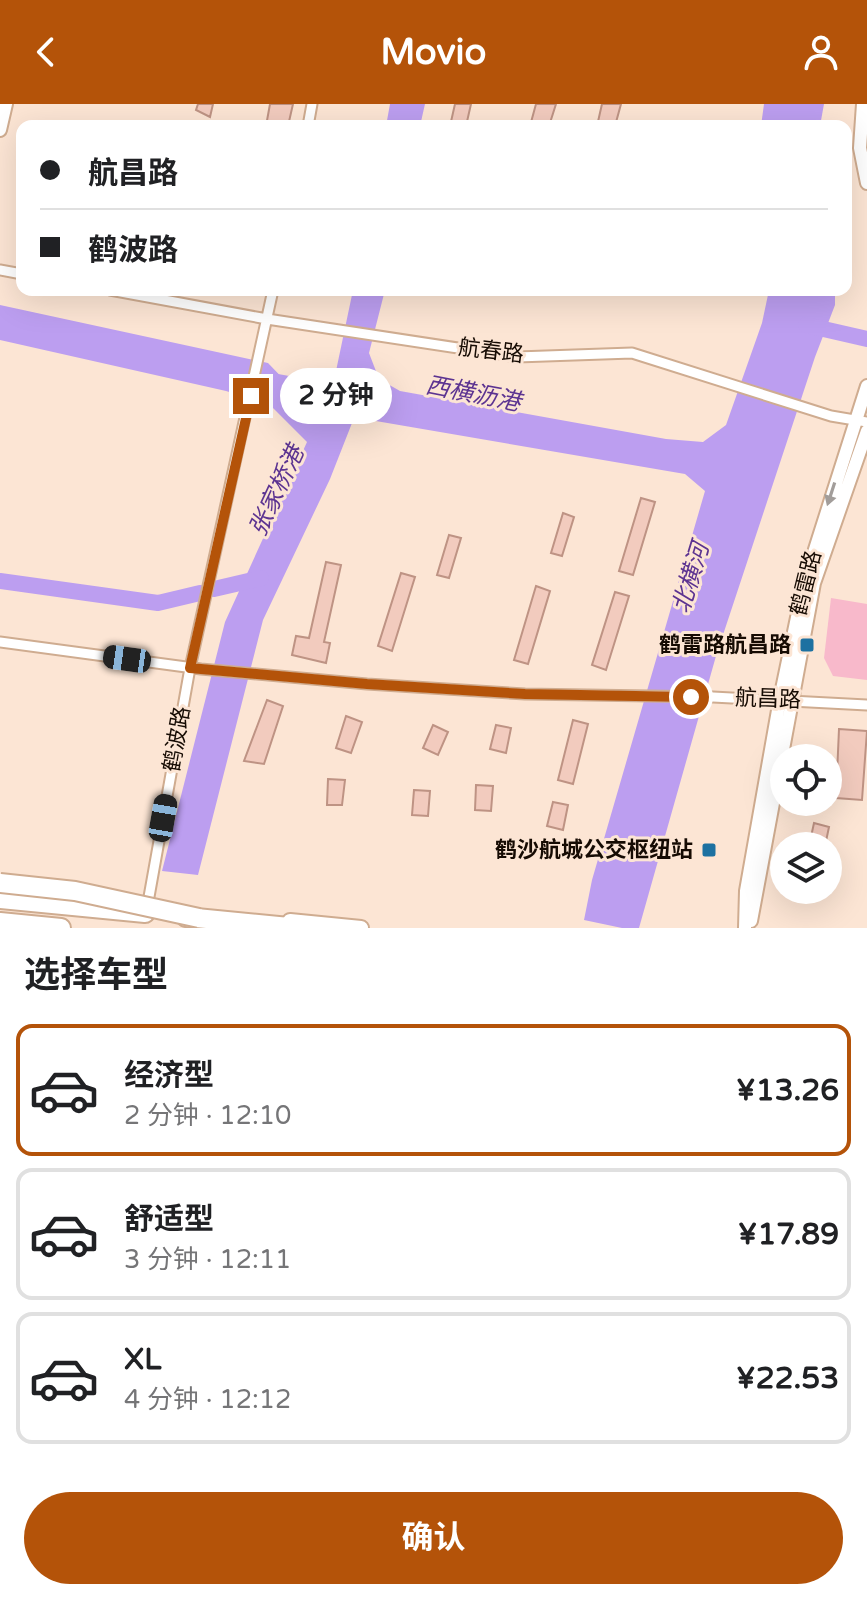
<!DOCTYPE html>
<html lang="zh">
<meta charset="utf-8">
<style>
body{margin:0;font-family:"Varela Round","Noto Sans SC",sans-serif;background:#f6f6f6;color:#202124;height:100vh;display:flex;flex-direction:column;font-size:30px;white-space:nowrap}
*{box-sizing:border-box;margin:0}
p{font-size:26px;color:#757577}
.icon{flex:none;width:44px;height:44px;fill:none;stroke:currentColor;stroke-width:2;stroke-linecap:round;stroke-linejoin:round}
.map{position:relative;height:824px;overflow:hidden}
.side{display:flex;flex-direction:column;background:#fff;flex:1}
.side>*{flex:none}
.top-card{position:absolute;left:16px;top:16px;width:836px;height:176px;border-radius:16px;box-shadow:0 8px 32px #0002;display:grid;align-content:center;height:176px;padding:0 24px;background:#fff}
.controls{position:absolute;left:770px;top:640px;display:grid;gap:16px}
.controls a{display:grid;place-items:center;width:72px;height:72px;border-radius:50%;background:#fff;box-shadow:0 8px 32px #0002;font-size:40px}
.end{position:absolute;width:36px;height:36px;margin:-18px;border:10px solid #b45309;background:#fff;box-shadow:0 0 0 4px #fff}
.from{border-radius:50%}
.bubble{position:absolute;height:56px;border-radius:28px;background:#fff;box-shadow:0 8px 32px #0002;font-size:26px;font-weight:700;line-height:56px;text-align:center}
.car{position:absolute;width:24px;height:48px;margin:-24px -12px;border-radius:10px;box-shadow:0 0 6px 2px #0007;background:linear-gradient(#222 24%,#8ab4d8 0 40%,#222 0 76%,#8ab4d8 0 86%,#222 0)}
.top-card b{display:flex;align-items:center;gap:28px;height:76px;font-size:30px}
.top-card b+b{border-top:2px solid #e0e0e0}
.top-card i{width:20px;height:20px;background:#202124}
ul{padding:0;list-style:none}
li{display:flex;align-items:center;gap:24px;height:132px;margin:0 16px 12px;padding:0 8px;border:4px solid #e0e0e0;border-radius:16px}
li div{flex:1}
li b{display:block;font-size:30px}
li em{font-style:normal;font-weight:700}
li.selected{border-color:#b45309}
li>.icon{width:72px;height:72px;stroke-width:1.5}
h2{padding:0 24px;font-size:36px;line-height:96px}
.action{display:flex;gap:16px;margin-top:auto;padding:16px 24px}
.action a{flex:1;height:92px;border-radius:48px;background:#b45309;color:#fff;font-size:32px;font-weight:700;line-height:92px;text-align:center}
header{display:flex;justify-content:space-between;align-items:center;height:104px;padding:0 24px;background:#b45309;color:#fff;font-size:36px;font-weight:700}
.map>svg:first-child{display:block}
.green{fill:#f8b9cb}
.water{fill:#bc9ef0}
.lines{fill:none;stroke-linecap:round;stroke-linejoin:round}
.river{stroke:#bc9ef0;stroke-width:16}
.building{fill:#f2cbbe;stroke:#be9384;stroke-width:2}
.minor-casing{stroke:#cfac90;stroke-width:13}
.tertiary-casing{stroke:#cfac90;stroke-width:16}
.secondary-casing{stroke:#cfac90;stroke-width:18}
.motorway-casing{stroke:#cfac90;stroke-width:22}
.minor{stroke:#fff;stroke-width:9}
.tertiary{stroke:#fff;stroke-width:12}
.secondary{stroke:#fff;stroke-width:14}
.motorway{stroke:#fff;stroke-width:18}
.motorway-bridge-casing{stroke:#cfac90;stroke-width:22;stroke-linecap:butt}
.motorway-bridge{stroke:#fff;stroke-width:18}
.oneway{fill:#a29d9a}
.route{stroke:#b45309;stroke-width:10}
.poi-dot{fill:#1d71a1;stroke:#fce5d4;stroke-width:3}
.labels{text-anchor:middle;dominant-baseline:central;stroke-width:6;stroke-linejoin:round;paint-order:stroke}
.street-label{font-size:22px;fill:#160b03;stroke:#fce5d4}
.poi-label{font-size:22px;font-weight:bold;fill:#160b03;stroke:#fce5d4;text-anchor:end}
.water-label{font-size:24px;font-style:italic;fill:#5c3391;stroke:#fce5d4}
</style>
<header><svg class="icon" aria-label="back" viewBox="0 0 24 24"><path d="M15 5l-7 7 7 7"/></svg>Movio<svg class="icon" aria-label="person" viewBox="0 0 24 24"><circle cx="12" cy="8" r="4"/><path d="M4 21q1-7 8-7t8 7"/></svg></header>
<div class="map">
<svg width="867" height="824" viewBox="0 0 867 824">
<rect width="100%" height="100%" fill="#fce5d4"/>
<path class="green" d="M831 494 867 500V576L833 572 824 554Z"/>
<path class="water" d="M390 0H425L420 22H386Z
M764 0H824L820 22H761Z
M353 186H385L369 249 379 275 400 287 666 335 703 338 726 321 762 219 769 186H835V201L815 253 716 552 639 824H622L584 816 592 776 705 387 685 370 370 316 352 319 330 375 263 516 198 771 162 767 225 518 307 338 270 301 226 287 0 236V201L268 259 294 286 306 294 323 292 332 286Z"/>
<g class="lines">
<path class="river" d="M806 221 867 235
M267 276 350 291
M0 477 158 499 200 489
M214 485 261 474"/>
</g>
<path class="building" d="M198 0H213L210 13 196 6Z
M270 0H293L288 22H266Z
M455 0H471L466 22H450Z
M536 0H556L549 22H530Z
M602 0H621L615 22H597Z
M641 394 655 398 633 471 619 467Z
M563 409 574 413 562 452 551 449Z
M449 431 461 434 449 474 437 471Z
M326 458 341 461 324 538 330 539 326 559 292 551 296 532 309 534Z
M401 469 415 473 392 547 378 542Z
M536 482 550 487 528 560 514 556Z
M615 488 629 492 606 566 592 561Z
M267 596 283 602 264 660 244 657Z
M346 612 362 618 351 649 336 644Z
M573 616 588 620 573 680 558 676Z
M433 621 448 628 438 651 423 644Z
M496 621 511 624 506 649 490 645Z
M839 625 867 627 862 696 836 694Z
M328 675 345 676 342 701H327Z
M476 681 493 682 491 707 475 706Z
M414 686 430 687 428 712 412 711Z
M553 698 568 701 563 726 547 722Z
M814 719 829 723 825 742H809Z"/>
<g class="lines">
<g class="minor-casing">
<path id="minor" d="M308 22 312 0
M0 166 22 170
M110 186 267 215 517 253 632 249 831 312 867 318
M0 538 201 565 367 580 525 590 713 593 867 601
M147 804 190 564 273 186"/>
</g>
<g class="tertiary-casing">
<path id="tertiary" d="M863 0 860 44 867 79
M0 26 6 0
M751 817 814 479 867 327
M745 824 746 787 780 595 804 480 867 282"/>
</g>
<g class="secondary-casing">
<path id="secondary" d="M290 817 361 824"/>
</g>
<g class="motorway-casing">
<path id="motorway" d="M0 795 145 809
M186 813 299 824
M0 818 61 824"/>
</g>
<use href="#minor" class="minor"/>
<use href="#tertiary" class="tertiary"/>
<use href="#secondary" class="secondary"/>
<use href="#motorway" class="motorway"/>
<g class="motorway-bridge-casing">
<path id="motorway-bridge" d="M0 779 75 787 199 814"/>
</g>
<use href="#motorway-bridge" class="motorway-bridge"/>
</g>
<defs><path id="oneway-solid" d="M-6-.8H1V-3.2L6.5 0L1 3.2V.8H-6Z" transform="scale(2)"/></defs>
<use class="oneway" href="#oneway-solid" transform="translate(831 390) rotate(108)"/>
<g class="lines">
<path class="route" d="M251 292 190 564 367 580 525 590 691 593"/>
</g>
<g class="poi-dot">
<rect x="799" y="533" width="16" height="16" rx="4"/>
<rect x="701" y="738" width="16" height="16" rx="4"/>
</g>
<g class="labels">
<g class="street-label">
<text transform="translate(491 247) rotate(7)">航春路</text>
<text transform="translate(806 479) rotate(-76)">鹤雷路</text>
<text transform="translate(768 595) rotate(2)">航昌路</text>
<text transform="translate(177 635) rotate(-80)">鹤波路</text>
</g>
<g class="poi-label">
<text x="791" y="541">鹤雷路航昌路</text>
<text x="693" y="746">鹤沙航城公交枢纽站</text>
</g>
<g class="water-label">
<text transform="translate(473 290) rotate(11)">西横沥港</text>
<text transform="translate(277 387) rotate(-65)">张家桥港</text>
<text transform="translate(691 474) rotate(-73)">北横河</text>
</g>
</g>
</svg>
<div class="controls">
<a><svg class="icon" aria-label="locate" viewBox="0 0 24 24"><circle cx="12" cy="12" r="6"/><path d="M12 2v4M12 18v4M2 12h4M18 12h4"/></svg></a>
<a><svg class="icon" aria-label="layers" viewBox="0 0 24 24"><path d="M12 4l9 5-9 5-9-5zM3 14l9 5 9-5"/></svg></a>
</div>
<i class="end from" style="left:691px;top:593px"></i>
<i class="end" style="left:251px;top:292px"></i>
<div class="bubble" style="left:280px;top:264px;width:112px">2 分钟</div>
<i class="car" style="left:127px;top:555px;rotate:278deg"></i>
<i class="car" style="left:163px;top:714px;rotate:10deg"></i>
<div class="top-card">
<b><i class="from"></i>航昌路</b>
<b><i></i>鹤波路</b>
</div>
</div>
<section class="side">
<h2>选择车型</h2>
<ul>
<li class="selected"><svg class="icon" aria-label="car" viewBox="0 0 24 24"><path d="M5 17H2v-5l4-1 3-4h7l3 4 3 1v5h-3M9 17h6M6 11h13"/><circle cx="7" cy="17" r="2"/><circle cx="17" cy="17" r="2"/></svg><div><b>经济型</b><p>2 分钟 · 12:10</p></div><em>¥13.26</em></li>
<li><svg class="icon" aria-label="car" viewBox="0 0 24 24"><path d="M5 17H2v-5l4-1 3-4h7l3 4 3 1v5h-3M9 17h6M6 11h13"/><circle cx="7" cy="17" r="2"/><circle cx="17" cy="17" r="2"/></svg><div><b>舒适型</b><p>3 分钟 · 12:11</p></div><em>¥17.89</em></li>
<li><svg class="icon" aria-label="car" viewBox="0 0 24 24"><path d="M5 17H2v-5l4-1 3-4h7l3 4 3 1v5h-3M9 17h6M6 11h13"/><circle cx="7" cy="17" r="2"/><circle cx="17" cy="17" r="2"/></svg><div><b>XL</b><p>4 分钟 · 12:12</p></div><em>¥22.53</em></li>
</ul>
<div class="action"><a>确认</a></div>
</section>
